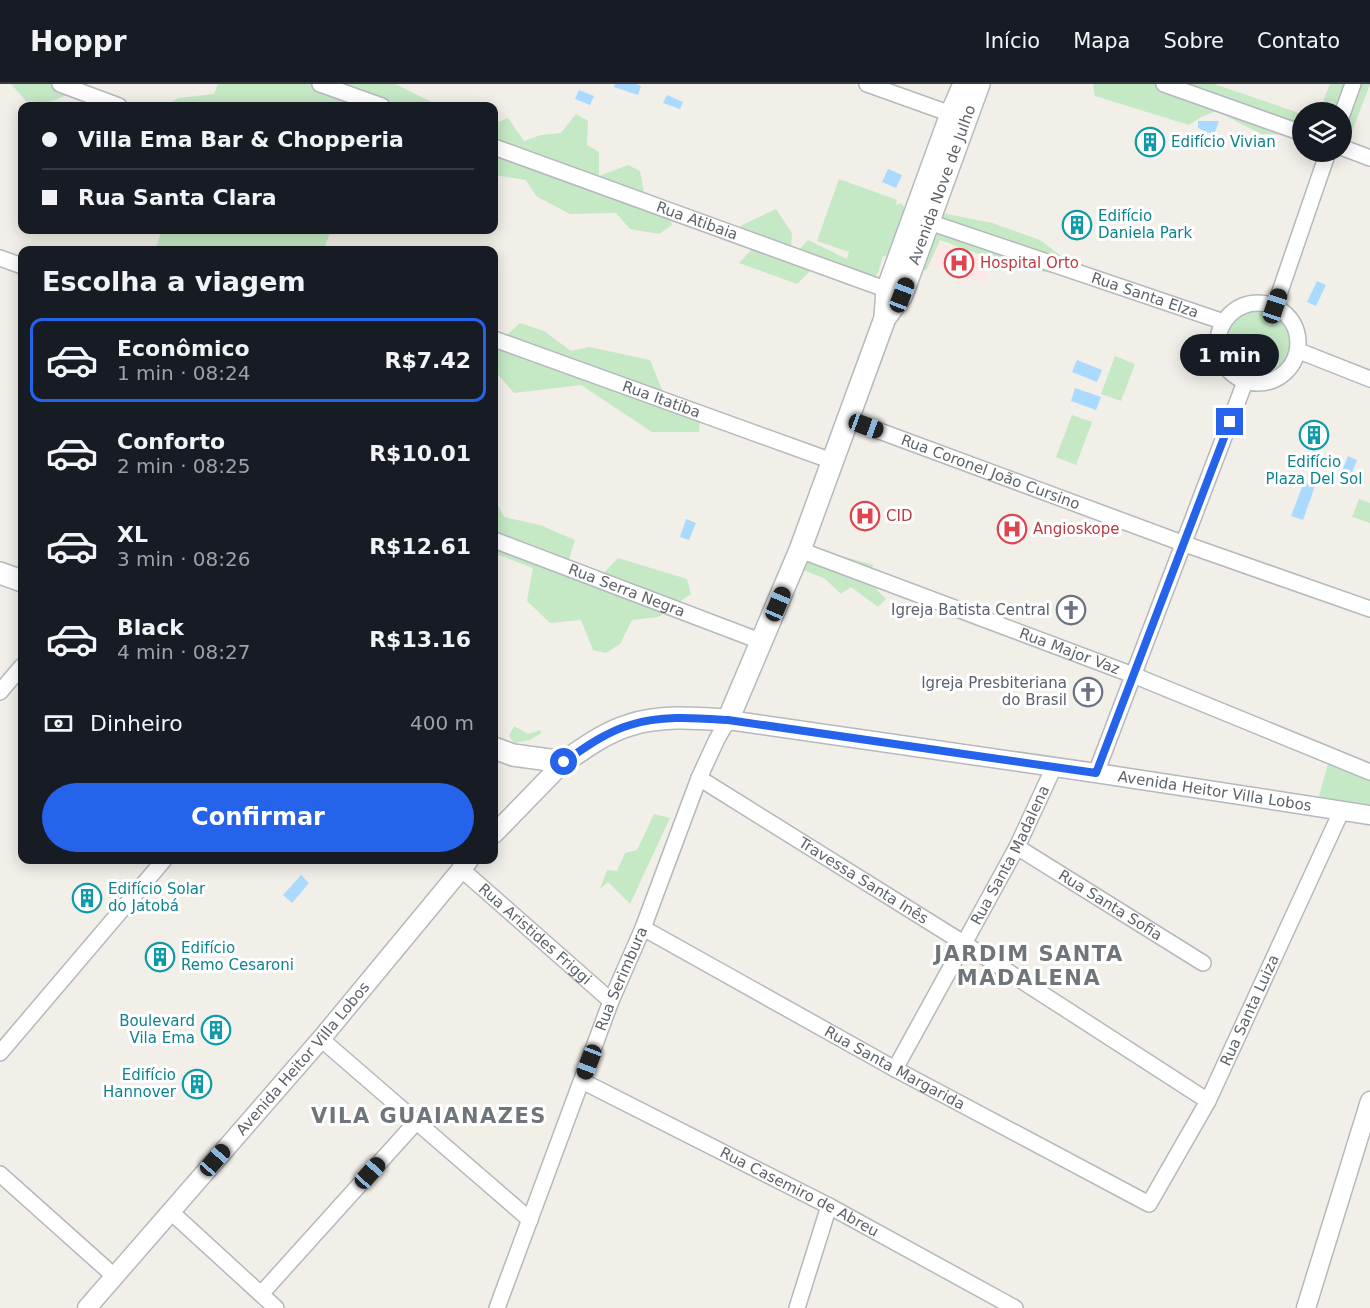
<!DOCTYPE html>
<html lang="pt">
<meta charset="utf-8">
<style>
body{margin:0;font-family:"DejaVu Sans",sans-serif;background:#242831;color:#f1f3f6;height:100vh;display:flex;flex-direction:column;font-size:22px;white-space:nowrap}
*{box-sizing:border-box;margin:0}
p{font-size:20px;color:#9ea1a6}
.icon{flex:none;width:33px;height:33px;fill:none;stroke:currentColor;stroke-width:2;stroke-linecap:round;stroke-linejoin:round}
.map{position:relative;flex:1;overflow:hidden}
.sheet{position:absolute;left:18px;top:162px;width:480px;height:618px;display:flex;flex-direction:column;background:#171b24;border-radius:12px;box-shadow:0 3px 15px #0003}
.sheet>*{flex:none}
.guide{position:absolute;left:18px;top:18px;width:480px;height:132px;border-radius:12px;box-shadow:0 3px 15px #0003;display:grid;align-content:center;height:132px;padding:0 24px;background:#171b24}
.tools{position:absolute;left:1292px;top:18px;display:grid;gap:12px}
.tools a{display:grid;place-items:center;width:60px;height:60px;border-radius:50%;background:#171b24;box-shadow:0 3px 15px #0003;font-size:30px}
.end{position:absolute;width:27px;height:27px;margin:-14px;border:8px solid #2563eb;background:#fff;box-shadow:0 0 0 3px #fff}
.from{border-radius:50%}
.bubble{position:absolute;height:42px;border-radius:21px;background:#171b24;box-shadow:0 3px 15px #0003;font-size:20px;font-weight:700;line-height:42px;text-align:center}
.car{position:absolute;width:18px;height:36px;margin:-18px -9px;border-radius:8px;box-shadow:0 0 4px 2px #0007;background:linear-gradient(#222 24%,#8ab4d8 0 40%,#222 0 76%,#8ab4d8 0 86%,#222 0)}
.guide b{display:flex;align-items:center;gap:21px;height:57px;font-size:22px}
.guide b+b{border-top:2px solid #363941}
.guide i{width:15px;height:15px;background:#f1f3f6}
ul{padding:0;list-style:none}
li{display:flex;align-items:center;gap:18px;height:84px;margin:0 12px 9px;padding:0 12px;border:3px solid transparent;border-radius:12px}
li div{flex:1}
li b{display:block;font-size:22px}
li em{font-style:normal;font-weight:700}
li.on{border-color:#2563eb}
li>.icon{width:54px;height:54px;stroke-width:1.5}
h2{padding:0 24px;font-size:27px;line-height:72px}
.pay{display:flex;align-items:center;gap:15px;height:66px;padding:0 24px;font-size:22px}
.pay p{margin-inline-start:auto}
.button{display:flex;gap:12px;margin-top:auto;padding:12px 24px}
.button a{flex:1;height:69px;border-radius:36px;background:#2563eb;color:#fff;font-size:24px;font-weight:700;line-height:69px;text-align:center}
header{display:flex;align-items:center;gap:36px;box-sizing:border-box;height:84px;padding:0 30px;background:#171b24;border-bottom:2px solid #363941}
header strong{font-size:28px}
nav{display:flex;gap:33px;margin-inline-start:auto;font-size:21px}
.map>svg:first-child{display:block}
.medical{fill:#fce8e6}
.green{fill:#c5e8c5}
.water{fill:#aadaff}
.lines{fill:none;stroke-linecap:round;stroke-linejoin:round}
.minor-casing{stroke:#b5b8bc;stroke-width:18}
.tertiary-casing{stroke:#b5b8bc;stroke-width:21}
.secondary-casing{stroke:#b6babf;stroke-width:24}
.minor{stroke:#fff;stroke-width:15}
.tertiary{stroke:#fff;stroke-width:18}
.secondary{stroke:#fff;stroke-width:21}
.route{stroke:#2563eb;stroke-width:8}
.labels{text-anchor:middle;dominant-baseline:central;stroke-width:6;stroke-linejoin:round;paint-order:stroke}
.culture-label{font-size:15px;fill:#0d838f;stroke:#fff;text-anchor:start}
.street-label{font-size:15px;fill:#5f6368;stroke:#fff}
.health-label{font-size:15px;fill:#be3a42;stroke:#fff;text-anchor:start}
.worship-label{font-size:15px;fill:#5b616d;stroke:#fff;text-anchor:end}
.district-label{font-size:21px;font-weight:bold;letter-spacing:1.5px;fill:#70757a;stroke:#fff}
</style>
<header>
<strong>Hoppr</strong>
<nav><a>Início</a><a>Mapa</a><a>Sobre</a><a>Contato</a></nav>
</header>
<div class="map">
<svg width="1370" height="1224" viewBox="0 0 1370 1224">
<rect width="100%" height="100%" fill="#f1efe8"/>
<path class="medical" d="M934 157 992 178 984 200 926 179Z"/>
<path class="green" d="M11 0H65L67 11 47 19 26 17Z
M218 0H395L440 22H165L178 14 214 10Z
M1093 0H1214L1302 30V51L1261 50 1216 27 1201 33 1189 41 1095 12Z
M1330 0H1370L1352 48H1341V28H1319Z
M576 30 588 37 587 61 599 68V92L628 81 640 87 644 108 666 119 672 141 659 150 630 145 616 129 570 130 536 112 526 96 494 91V40L508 34 524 57 541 51 561 49Z
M839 95 897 116 896 121 901 119 919 143 942 129 992 139 1040 156 1065 175 1054 189 1018 185 996 187V176L940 156 926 187 905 170 883 172 878 189 865 203 847 201 812 185 797 200 739 179 761 156 740 142 776 125 792 149 790 176 808 156 847 175 849 168 817 157Z
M162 146H331L325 162 333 166H155Z
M1224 260a34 34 0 1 1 68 0a34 34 0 1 1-68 0Z
M520 239 544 247 571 267 589 263 650 276 663 308 701 322 699 348H652L581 301 514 309 494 286V263Z
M1115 272 1135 280 1121 317 1101 310Z
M1072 331 1092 338 1076 381 1056 373Z
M1359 415 1370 419V439L1352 433Z
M494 422 499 423 504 433 540 441 575 456 566 484 599 494 618 474 687 495 691 510 658 533 632 536 620 560 606 569 593 566 581 536 550 539 527 517 533 484 494 469Z
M823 467 874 481 864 493 886 515 878 523 851 503 841 510 824 494 803 486 801 478Z
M514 642 528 650 540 646 541 649 530 656 514 659 509 652Z
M1329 676 1370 693V730L1316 723Z
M654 730 670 734 630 820 608 798 600 805 607 786 617 787 625 769 637 766Z"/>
<path class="water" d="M615 0H636L641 2 638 11 614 3Z
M579 6 594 12 590 21 575 15Z
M667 11 683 18 680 25 663 19Z
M1198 37H1219L1214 51 1198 44Z
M888 85 902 91 896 104 882 98Z
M1317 197 1326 201 1316 222 1307 218Z
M1077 276 1102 286 1097 298 1072 288Z
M1075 304 1101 313 1096 326 1071 317Z
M1348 372 1357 376 1349 396 1340 392Z
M1304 398 1315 402 1303 436 1291 432Z
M686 435 696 439 689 456 680 453Z
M301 791 309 799 292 819 283 811Z"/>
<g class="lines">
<g class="minor-casing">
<g id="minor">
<path d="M60 0 119 22"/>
<path d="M320 0 382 22"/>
<path d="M867 0 951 30"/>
<path d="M1164 0 1302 49"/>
<path d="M1341 33 1353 0"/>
<path id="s1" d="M494 63 896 209"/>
<path d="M1341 63 1370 74"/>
<path id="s2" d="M929 138 1224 238"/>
<path d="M0 174 22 182"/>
<circle cx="1258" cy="259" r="40"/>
<path d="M1275 222 1328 68"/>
<path id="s3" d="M494 255 832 377"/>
<path d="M1299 267 1370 295"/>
<path id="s4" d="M847 335 1182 459 1370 525"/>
<path id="s5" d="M494 456 752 554 763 555"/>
<path id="s6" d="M800 466 1133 591 1370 688"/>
<path d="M0 608 22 582"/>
<path d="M1096 689 1245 298"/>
<path id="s7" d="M699 694 965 860 1208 1017"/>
<path id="s8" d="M1017 763 1203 879"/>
<path id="s9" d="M460 784 611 917"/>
<path id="s10" d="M643 844 895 985 1149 1120 1208 1017 1341 728"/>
<path d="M321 955 530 1136"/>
<path d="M0 969 164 776"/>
<path id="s11" d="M895 985 1017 763 1054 683"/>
<path id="s12" d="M582 997 829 1122 1015 1224"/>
<path d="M0 1090 113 1191"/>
<path d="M170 1127 276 1224"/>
<path d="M261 1210 417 1037"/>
<path id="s13" d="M497 1224 611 917 643 844 699 694 717 655 728 636"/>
<path d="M797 1224 829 1122"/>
</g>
</g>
<g class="tertiary-casing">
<g id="tertiary">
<path id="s14" d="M728 636 1096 689 1370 731"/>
<path d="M494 750 564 678"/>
<path id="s15" d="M87 1224 321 955 469 776"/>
<path d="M1306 1224 1370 1017"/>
</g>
</g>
<g class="secondary-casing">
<g id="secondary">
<path d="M885 233 887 206 951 30 964 0"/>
<path d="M0 489 22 497"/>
<path id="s16" d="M494 664 513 671 564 678C584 664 606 648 630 641 661 631 696 634 728 636L800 466 885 234 902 211 979 0"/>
</g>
</g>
<use href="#minor" class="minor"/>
<use href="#tertiary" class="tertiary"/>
<use href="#secondary" class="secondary"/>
</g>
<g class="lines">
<path class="route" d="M564 678C584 664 606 648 630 641 661 631 696 634 728 636L1096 689 1230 338"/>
</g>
<defs>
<g id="building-ring" transform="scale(1.5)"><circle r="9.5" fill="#fff" stroke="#0f9aa8" stroke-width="1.5"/><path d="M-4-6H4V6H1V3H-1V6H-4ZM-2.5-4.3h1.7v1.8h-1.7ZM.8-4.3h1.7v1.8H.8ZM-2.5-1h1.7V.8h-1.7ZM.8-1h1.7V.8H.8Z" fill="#0f9aa8"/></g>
<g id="hospital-ring" transform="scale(1.5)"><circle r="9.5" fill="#fff" stroke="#e0444e" stroke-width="1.5"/><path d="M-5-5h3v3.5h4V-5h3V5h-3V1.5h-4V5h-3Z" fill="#e0444e"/></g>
<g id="church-ring" transform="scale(1.5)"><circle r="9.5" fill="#fff" stroke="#6b7280" stroke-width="1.5"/><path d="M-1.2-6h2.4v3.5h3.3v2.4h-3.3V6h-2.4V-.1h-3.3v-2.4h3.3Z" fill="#6b7280"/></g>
</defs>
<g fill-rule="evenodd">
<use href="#building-ring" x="1150" y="58"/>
<use href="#building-ring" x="1077" y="141"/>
<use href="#hospital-ring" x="959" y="179"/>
<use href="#building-ring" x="1314" y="351"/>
<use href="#hospital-ring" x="865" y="432"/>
<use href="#hospital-ring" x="1012" y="445"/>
<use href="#church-ring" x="1071" y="526"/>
<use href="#church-ring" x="1088" y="608"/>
<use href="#building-ring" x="87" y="814"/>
<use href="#building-ring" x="160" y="873"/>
<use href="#building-ring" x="216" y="946"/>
<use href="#building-ring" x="197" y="1000"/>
</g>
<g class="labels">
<g class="culture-label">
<text x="1171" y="58">Edifício Vivian</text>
<text x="1098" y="132">Edifício<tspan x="1098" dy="17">Daniela Park</tspan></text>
<text x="1314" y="378" text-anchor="middle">Edifício<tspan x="1314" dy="17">Plaza Del Sol</tspan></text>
<text x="108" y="805">Edifício Solar<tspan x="108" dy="17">do Jatobá</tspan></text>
<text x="181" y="864">Edifício<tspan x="181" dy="17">Remo Cesaroni</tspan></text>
<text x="195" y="937" text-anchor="end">Boulevard<tspan x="195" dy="17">Vila Ema</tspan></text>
<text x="176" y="991" text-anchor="end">Edifício<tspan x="176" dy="17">Hannover</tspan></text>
</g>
<g class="street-label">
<text stroke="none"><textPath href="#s16" startOffset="824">Avenida Nove de Julho</textPath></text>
<text stroke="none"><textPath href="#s1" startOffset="216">Rua Atibaia</textPath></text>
<text stroke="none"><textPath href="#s2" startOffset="228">Rua Santa Elza</textPath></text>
<text stroke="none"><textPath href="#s3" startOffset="178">Rua Itatiba</textPath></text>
<text stroke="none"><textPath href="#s4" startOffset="153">Rua Coronel João Cursino</textPath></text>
<text stroke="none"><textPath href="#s5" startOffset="142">Rua Serra Negra</textPath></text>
<text stroke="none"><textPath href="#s6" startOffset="288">Rua Major Vaz</textPath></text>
<text stroke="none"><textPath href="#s14" startOffset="492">Avenida Heitor Villa Lobos</textPath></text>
<text stroke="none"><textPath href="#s11" startOffset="243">Rua Santa Madalena</textPath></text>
<text stroke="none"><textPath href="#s7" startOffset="194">Travessa Santa Inês</textPath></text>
<text stroke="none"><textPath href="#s8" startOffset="110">Rua Santa Sofia</textPath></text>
<text stroke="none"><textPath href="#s9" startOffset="100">Rua Aristides Friggi</textPath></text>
<text stroke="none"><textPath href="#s13" startOffset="352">Rua Serimbura</textPath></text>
<text stroke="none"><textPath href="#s10" startOffset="795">Rua Santa Luiza</textPath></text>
<text stroke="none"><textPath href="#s15" startOffset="330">Avenida Heitor Villa Lobos</textPath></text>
<text stroke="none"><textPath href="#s10" startOffset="288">Rua Santa Margarida</textPath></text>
<text stroke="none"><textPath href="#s12" startOffset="244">Rua Casemiro de Abreu</textPath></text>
</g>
<g class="health-label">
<text x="980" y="179">Hospital Orto</text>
<text x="886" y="432">CID</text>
<text x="1033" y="445">Angioskope</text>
</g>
<g class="worship-label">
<text x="1050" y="526">Igreja Batista Central</text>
<text x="1067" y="599">Igreja Presbiteriana<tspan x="1067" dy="17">do Brasil</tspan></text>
</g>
<g class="district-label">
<text x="1029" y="870">JARDIM SANTA<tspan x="1029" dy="24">MADALENA</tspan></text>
<text x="429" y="1032">VILA GUAIANAZES</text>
</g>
</g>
</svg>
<div class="tools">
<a><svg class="icon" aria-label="layers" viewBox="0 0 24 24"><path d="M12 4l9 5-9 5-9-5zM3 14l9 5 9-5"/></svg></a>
</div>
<i class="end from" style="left:564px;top:678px"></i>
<i class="end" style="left:1230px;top:338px"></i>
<div class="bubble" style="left:1180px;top:250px;width:99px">1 min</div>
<i class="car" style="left:902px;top:211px;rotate:21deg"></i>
<i class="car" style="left:1275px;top:222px;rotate:19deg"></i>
<i class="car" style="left:866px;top:342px;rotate:110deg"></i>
<i class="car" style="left:778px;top:520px;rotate:23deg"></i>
<i class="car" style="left:589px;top:978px;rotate:201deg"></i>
<i class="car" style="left:215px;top:1076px;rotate:41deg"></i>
<i class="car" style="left:370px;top:1089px;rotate:42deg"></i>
<div class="guide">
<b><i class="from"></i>Villa Ema Bar &amp; Chopperia</b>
<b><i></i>Rua Santa Clara</b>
</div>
<section class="sheet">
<h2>Escolha a viagem</h2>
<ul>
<li class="on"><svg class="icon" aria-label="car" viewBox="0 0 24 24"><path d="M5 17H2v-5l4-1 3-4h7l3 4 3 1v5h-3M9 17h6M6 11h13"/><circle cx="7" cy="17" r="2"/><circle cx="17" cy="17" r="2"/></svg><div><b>Econômico</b><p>1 min · 08:24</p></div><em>R$7.42</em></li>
<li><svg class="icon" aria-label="car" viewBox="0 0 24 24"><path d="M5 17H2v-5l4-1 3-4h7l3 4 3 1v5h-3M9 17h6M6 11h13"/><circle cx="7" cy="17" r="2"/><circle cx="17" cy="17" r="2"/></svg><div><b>Conforto</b><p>2 min · 08:25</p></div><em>R$10.01</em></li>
<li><svg class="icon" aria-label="car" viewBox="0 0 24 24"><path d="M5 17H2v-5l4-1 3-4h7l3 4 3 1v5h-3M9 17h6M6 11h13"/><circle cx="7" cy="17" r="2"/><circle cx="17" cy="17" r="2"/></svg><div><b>XL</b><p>3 min · 08:26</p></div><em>R$12.61</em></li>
<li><svg class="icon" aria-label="car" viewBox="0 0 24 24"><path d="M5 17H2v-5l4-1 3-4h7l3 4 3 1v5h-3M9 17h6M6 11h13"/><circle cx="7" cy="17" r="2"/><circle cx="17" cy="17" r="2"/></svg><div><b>Black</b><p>4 min · 08:27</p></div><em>R$13.16</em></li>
</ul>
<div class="pay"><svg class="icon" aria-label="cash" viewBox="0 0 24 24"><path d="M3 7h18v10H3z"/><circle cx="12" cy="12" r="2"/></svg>Dinheiro<p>400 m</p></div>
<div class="button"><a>Confirmar</a></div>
</section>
</div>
